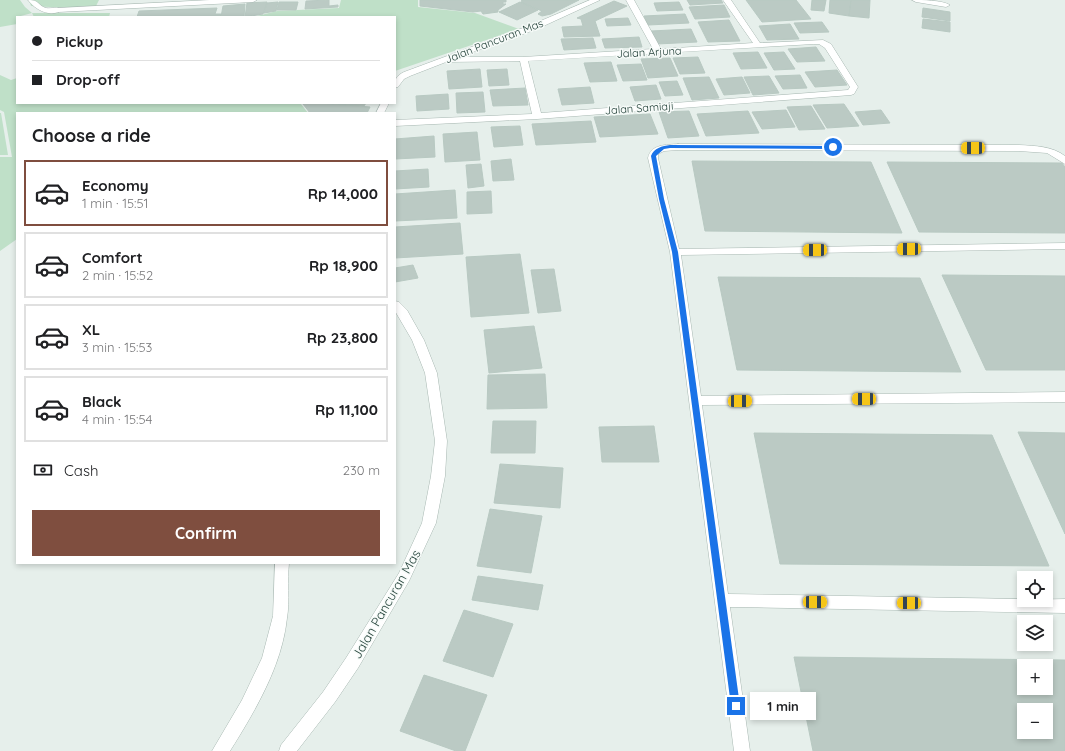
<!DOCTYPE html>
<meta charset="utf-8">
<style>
body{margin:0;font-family:Quicksand,sans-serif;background:#f6f6f6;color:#202124;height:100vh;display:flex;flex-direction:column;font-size:15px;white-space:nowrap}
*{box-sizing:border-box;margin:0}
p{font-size:13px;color:#757577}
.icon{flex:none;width:22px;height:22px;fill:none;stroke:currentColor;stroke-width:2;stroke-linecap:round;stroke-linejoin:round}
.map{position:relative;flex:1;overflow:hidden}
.details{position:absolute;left:16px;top:112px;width:380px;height:452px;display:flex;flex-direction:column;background:#fff;border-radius:0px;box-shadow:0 2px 6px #0003}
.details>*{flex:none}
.banner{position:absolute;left:16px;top:16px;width:380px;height:88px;border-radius:0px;box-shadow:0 2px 6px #0003;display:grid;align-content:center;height:88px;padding:0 16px;background:#fff}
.controls{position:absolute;left:1017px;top:571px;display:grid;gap:8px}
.controls a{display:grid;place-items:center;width:36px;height:36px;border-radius:0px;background:#fff;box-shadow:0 2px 6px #0003;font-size:20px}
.end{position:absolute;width:18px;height:18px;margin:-9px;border:5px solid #1a73e8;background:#fff;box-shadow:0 0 0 2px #fff}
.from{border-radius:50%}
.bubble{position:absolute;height:28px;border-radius:0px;background:#fff;box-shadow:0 2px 6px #0003;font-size:13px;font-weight:700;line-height:28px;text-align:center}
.car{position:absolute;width:12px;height:24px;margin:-12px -6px;border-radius:5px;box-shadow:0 0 3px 1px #0007;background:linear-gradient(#f5c518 24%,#345 0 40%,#f5c518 0 76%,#345 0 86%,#f5c518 0)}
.banner b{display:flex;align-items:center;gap:14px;height:38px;font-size:15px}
.banner b+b{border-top:1px solid #e0e0e0}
.banner i{width:10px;height:10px;background:#202124}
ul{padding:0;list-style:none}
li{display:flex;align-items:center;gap:12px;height:66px;margin:0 8px 6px;padding:0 8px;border:2px solid #e0e0e0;border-radius:0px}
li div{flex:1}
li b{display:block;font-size:15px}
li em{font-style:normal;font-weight:700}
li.active{border-color:#7f4e3f}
li>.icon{width:36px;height:36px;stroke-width:1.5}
h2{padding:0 16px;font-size:18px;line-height:48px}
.pay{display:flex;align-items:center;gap:10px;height:44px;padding:0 16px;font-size:15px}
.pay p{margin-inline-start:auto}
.action{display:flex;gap:8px;margin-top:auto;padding:8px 16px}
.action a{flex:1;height:46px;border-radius:0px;background:#7f4e3f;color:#fff;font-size:16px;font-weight:700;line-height:46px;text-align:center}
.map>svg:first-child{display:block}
.green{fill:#bfe0c8}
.building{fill:#bbcac4;stroke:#b8c9c2;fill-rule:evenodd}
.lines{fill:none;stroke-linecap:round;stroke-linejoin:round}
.lane-casing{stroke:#a8b8b2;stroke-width:1}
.street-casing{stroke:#a8b8b2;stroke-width:1}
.lane{fill:#fff;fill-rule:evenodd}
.street{fill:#fff;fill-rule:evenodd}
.route{fill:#1a73e8}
.labels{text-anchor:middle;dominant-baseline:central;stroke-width:3;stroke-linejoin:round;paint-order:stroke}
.far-street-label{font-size:11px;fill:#24423a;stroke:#f7fbf9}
.street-label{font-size:13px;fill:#24423a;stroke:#f7fbf9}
</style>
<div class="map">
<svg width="1065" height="751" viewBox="0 0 1065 751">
<rect width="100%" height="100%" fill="#e6efeb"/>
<path class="green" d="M0 0H20L25 7 32 13H110L109 17H34L32 13 17 17V24L0 27Z
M29 0H99L96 6 68 8 31 6Z
M341 0H418V7L475 13 519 29 395 71V17H253L277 11 339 8Z
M0 75 11 80 17 78V103H303L301 104 308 113H17V239L0 251V157H12L4 112 0 110Z
M0 113H1L8 155H0Z"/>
<path class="building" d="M329 0V6L338 5V7L305 9 306 1Z
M420 0H506V2H503V4H506L498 10V12L483 14 481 11 473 12 420 6Z
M521 0H579L551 14 542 16 538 14 542 11 521 2 523 1Z
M687 0H721L723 3 690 5Z
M746 0H796L811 19 762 22Z
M812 0H826L824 11 811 10Z
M830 0H851L849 16 829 13Z
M851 0H870L869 18 849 16Z
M614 1 627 6 595 21 600 36 564 37 562 27 583 26 581 19 577 18Z
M267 2 263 14 245 17 247 3Z
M278 2 276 11 264 13 267 3Z
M279 2H298L296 10H277Z
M520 2 538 10 517 20 499 12Z
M679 2 683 10 657 11 654 3Z
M245 4 244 17H221L223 6Z
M724 5 730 17 695 19 689 7Z
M217 8 215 14H221L220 17H137L139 11Z
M923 8 950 12V21L922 17Z
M685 14 689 23 648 25 644 16Z
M628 18 631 25 607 26 605 19Z
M923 19 950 22V32L922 28Z
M729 20 740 41 708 42 698 22Z
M822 22 829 32 800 33 794 23Z
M790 24 799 39 767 40 759 26Z
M691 29 697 42 657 44 651 31Z
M639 37 642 47 605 48 602 39Z
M593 38 596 48 564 50 561 39Z
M816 47 825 61 797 62 788 49Z
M758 52 767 68 741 69 733 53Z
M784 52 795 69 774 70 764 53Z
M698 57 705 73 680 74 673 58Z
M670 58 678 76 648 78 641 59Z
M611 62 617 81 590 82 584 63Z
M641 64 647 80 623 81 617 65Z
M480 69 482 87 449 89 447 71Z
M507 69 509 85 489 86 487 70Z
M837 70 847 85 815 87 805 72Z
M800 75 807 88 783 89 775 76Z
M769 76 779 93 753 95 744 77Z
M709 77 719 98 692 100 683 78Z
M742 77 750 93 724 95 716 79Z
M677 81 683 95 665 96 659 82Z
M656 85 661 99 635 101 630 87Z
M590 87 594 103 562 105 558 89Z
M525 88 528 105 493 106 490 90Z
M483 92 485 112 457 113 456 93Z
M448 94 449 109 417 111 416 96Z
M306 103H321L370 107 367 113H310L303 104Z
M325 103H366L364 106Z
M844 104 859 126 827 128 813 105Z
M811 106 825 129 799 130 787 107Z
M786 110 795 127 762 129 752 112Z
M881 110 890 123 863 125 855 112Z
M689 111 699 136 668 138 659 112Z
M748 111 759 133 706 136 697 114Z
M650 114 658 134 600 137 594 117Z
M591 121 596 142 536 145 532 124Z
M520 126 523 145 494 147 491 127Z
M477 132 480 160 445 162 443 134Z
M434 136 435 157 395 159V139Z
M511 159 514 180 493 181 491 161Z
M692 161 871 162 902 233 705 231Z
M887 162 1062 163 1065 167V233L919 232Z
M481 164 484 186 468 188 466 165Z
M428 169 429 187 395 189V171Z
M455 190 457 218 395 221V194Z
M491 191 492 213 467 214V192Z
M460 223 463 254 395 258V227Z
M520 254 529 313 471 317 466 257Z
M413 265 418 278 395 282V268Z
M554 269 561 311 538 313 531 270Z
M942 275 1065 276V370H986Z
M718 277 920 278 961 372 737 370Z
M534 326 542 368 489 373 484 330Z
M545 374 547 408 487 409 488 375Z
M493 421H536L535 453H491Z
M654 426 659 462H602L599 427Z
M1018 432 1065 433V534Z
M754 433 992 435 1049 566 780 564Z
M500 464 563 468 560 508 494 503Z
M490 509 542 516 531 573 477 566Z
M478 576 543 585 538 610 472 600Z
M464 610 513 624 493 677 443 661Z
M794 657 1065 660V751H813ZM1024 666H1046V688H1024ZM1024 710H1046V732H1024Z
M424 675 487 695 465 751H456L400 731Z"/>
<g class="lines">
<g class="lane-casing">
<path id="lane" d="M28 0C40 0 37 5 46 8 52 9 57 6 62 10 51 18 35 10 28 0Z
M678 144 1019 145C1035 146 1052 146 1065 156V164L1047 153 1019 151 678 150 664 151 658 154V158L679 249 1065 243V249L681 255 701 396 1065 392V402L702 405 728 594 1024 599V600L1065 599V613L730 607 750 751H734L670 252 648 158C651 144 666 145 678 144Z
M275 563H289C287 581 290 600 287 618 282 666 255 711 230 751H212L242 700 262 658 273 616Z"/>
</g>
<g class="street-casing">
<path id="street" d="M210 0H257L253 2 58 12 54 10 58 8Z
M590 0H600L537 29 459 57H523L653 49 626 0H634L661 49 753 43 723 0H731L760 43 823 40 831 44 858 87 854 94 851 95 537 119 395 126V120L532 114 520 61 446 62 410 76 404 79 398 87H395C395 79 396 76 404 72L531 25ZM814 44H819L825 48 850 87 848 90 541 113 528 61Z
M912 0C923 0 941 0 950 5L946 7 916 2Z
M381 103H389L384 113H376Z
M395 301 399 302 407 310 424 340 437 373 447 441 445 476 436 523 409 581 358 668 335 702 297 751H279L281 745 323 692 346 658 399 573 422 523 431 476 435 441 425 373 412 340 395 311Z"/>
</g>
<use href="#lane" class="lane"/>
<use href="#street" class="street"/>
</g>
<path class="route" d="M670 145 833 146 836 147 833 149 670 148 664 149 656 156 664 199 678 252 740 706 739 709 736 710 733 709 731 706 672 252 659 199 651 156C654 148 662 146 670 145Z"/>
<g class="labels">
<g class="far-street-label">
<text transform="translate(494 41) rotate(-21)">Jalan Pancuran Mas</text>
<text transform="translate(649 52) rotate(-3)">Jalan Arjuna</text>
<text transform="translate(639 108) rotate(-4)">Jalan Samiaji</text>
</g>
<g class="street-label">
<text transform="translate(386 604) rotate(-60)">Jalan Pancuran Mas</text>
</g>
</g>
</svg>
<div class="controls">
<a><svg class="icon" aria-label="locate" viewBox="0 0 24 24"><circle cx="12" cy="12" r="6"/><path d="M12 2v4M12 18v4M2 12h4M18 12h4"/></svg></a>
<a><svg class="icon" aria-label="layers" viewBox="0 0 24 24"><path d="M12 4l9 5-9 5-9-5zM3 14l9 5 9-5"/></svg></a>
<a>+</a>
<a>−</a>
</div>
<i class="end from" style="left:833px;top:147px"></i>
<i class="end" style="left:736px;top:706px"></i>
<div class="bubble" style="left:750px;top:692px;width:66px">1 min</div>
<i class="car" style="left:973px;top:148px;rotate:270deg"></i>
<i class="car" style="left:909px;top:249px;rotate:269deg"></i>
<i class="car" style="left:815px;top:250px;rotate:269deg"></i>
<i class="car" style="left:864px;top:399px;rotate:270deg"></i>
<i class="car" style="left:740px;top:401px;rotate:89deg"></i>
<i class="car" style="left:815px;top:602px;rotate:91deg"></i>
<i class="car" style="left:909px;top:603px;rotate:271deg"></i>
<div class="banner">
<b><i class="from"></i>Pickup</b>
<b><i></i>Drop-off</b>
</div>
<section class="details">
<h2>Choose a ride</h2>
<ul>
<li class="active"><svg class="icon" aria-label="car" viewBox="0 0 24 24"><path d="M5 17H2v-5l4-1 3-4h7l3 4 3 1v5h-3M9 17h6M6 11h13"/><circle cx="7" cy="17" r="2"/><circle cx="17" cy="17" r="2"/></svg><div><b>Economy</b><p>1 min · 15:51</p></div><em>Rp 14,000</em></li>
<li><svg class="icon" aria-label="car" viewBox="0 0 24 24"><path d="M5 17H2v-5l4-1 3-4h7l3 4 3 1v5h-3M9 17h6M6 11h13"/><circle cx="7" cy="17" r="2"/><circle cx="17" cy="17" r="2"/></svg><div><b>Comfort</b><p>2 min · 15:52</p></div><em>Rp 18,900</em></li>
<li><svg class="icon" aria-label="car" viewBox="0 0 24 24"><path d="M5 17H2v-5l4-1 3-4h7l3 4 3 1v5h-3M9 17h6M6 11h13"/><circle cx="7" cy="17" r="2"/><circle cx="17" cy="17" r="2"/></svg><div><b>XL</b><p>3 min · 15:53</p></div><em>Rp 23,800</em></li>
<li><svg class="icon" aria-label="car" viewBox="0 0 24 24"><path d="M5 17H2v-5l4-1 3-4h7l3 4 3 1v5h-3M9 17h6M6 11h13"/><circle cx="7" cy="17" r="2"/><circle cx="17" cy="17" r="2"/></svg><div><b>Black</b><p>4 min · 15:54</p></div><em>Rp 11,100</em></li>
</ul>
<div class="pay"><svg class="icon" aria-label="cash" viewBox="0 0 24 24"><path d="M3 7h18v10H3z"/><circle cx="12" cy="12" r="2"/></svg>Cash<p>230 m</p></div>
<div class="action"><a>Confirm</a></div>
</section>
</div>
